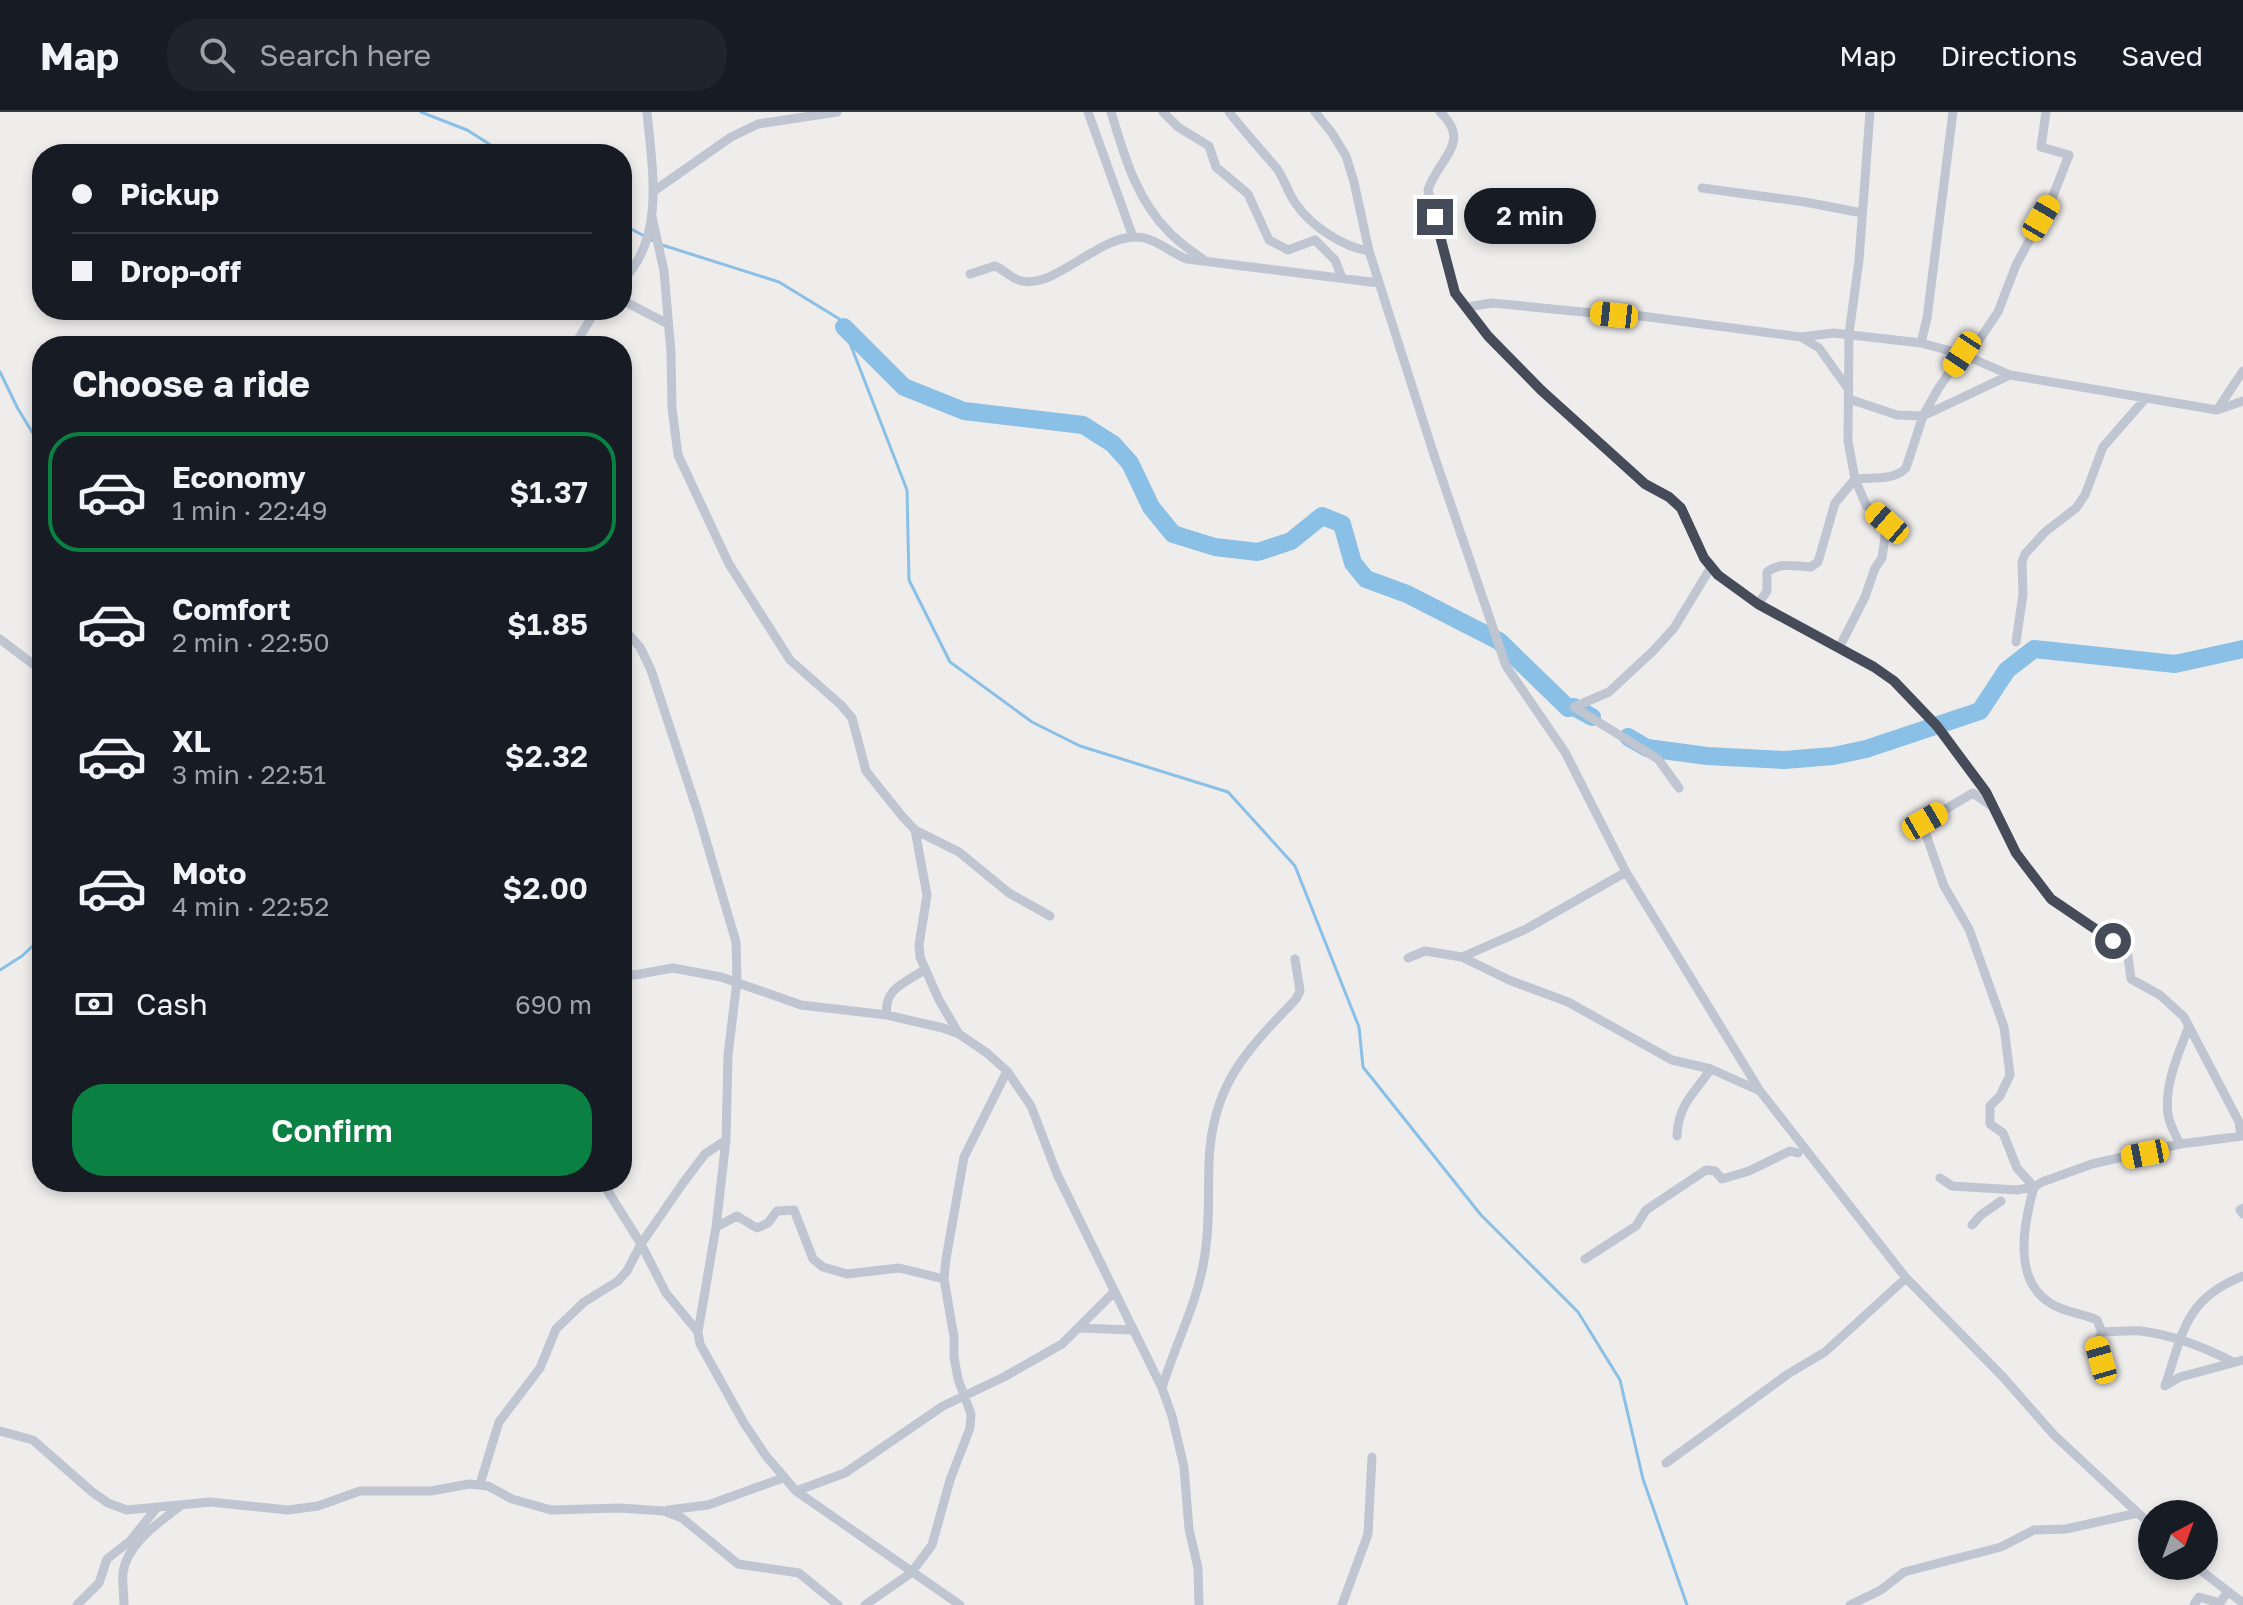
<!DOCTYPE html>
<meta charset="utf-8">
<style>
body{margin:0;font-family:"Golos Text",sans-serif;background:#20242c;color:#f1f3f6;height:100vh;display:flex;flex-direction:column;font-size:30px;white-space:nowrap}
*{box-sizing:border-box;margin:0}
p{font-size:26px;color:#9ea1a6}
.icon{flex:none;width:44px;height:44px;fill:none;stroke:currentColor;stroke-width:2;stroke-linecap:round;stroke-linejoin:round}
.map{position:relative;flex:1;overflow:hidden}
.drawer{position:absolute;left:32px;top:224px;width:600px;height:856px;display:flex;flex-direction:column;background:#171b24;border-radius:32px;box-shadow:0 4px 12px #0003}
.drawer>*{flex:none}
.hud{position:absolute;left:32px;top:32px;width:600px;height:176px;border-radius:32px;box-shadow:0 4px 12px #0003;display:grid;align-content:center;height:176px;padding:0 40px;background:#171b24}
.needle{width:52px;rotate:41deg}
.controls{position:absolute;left:2138px;top:1388px;display:grid;gap:16px}
.controls a{display:grid;place-items:center;width:80px;height:80px;border-radius:50%;background:#171b24;box-shadow:0 4px 12px #0003;font-size:40px}
.end{position:absolute;width:36px;height:36px;margin:-18px;border:10px solid #454b58;background:#fff;box-shadow:0 0 0 4px #fff}
.from{border-radius:50%}
.bubble{position:absolute;height:56px;border-radius:28px;background:#171b24;box-shadow:0 4px 12px #0003;font-size:26px;font-weight:600;line-height:56px;text-align:center}
.car{position:absolute;width:24px;height:48px;margin:-24px -12px;border-radius:10px;box-shadow:0 0 6px 2px #0007;background:linear-gradient(#f5c518 24%,#345 0 40%,#f5c518 0 76%,#345 0 86%,#f5c518 0)}
.hud b{display:flex;align-items:center;gap:28px;height:76px;font-size:30px}
.hud b+b{border-top:2px solid #363941}
.hud i{width:20px;height:20px;background:#f1f3f6}
ul{padding:0;list-style:none}
li{display:flex;align-items:center;gap:24px;height:120px;margin:0 16px 12px;padding:0 24px;border:4px solid transparent;border-radius:32px}
li div{flex:1}
li b{display:block;font-size:30px}
li em{font-style:normal;font-weight:600}
li.on{border-color:#0b8043}
li>.icon{width:72px;height:72px;stroke-width:1.5}
h2{padding:0 40px;font-size:36px;line-height:96px}
.pay{display:flex;align-items:center;gap:20px;height:88px;padding:0 40px;font-size:30px}
.pay p{margin-inline-start:auto}
.button{display:flex;gap:16px;margin-top:auto;padding:16px 40px}
.button a{flex:1;height:92px;border-radius:32px;background:#0b8043;color:#fff;font-size:32px;font-weight:600;line-height:92px;text-align:center}
header{display:flex;align-items:center;gap:48px;box-sizing:border-box;height:112px;padding:0 40px;background:#171b24;border-bottom:2px solid #363941}
header strong{font-size:38px}
nav{display:flex;gap:44px;margin-inline-start:auto;font-size:28px}
.search{width:560px;height:72px;background:#20242c;display:flex;align-items:center;gap:20px;box-sizing:border-box;padding:0 28px;border-radius:32px;color:#9ea1a6;font-size:30px}
.map>svg:first-child{display:block}
.lines{fill:none;stroke-linecap:round;stroke-linejoin:round}
.stream{stroke:#8abfe6;stroke-width:3}
.river{stroke:#8abfe6;stroke-width:18}
.minor{stroke:#bfc5d1;stroke-width:9}
.route{stroke:#454b58;stroke-width:10}
</style>
<header>
<strong>Map</strong>
<div class="search"><svg class="icon" aria-label="search" viewBox="0 0 24 24"><circle cx="10" cy="10" r="6"/><path d="M15 15l6 6"/></svg>Search here</div>
<nav><a>Map</a><a>Directions</a><a>Saved</a></nav>
</header>
<div class="map">
<svg width="2243" height="1493" viewBox="0 0 2243 1493">
<rect width="100%" height="100%" fill="#efecec"/>
<g class="lines">
<path class="stream" d="M421 0 467 18 505 42
M622 112 659 132 779 170 841 208 907 378 909 468 950 550 1032 610 1080 634 1228 680 1295 754 1359 915 1363 955 1481 1103 1578 1200 1620 1268 1643 1367 1687 1493
M0 260 18 297 42 336
M0 858 22 844 42 825"/>
<path class="river" d="M844 215 904 275 964 299 1083 313 1113 332 1130 351 1151 395 1173 422 1215 435 1258 440 1291 429 1322 404 1342 412 1353 451 1366 467 1407 482 1499 529 1568 596 1574 595 1592 605
M1628 625 1647 636 1707 644 1784 648 1833 644 1866 637 1980 599 2007 558 2034 537 2175 552 2243 537"/>
<path class="minor" d="M1088 0 1133 125
M1111 0C1124 43 1136 87 1169 120 1179 131 1192 139 1204 148
M1163 0 1178 15 1209 34 1216 55 1248 82 1269 128 1288 138 1315 128 1335 148 1342 166
M1229 0C1244 19 1259 36 1274 53 1284 64 1287 80 1296 92 1311 114 1343 135 1369 139
M1315 0 1332 21 1346 44 1354 70 1369 139 1435 346 1506 554 1565 640 1626 760 1760 979 1906 1166 2003 1265 2054 1323 2152 1414
M1440 0C1473 31 1438 46 1428 78L1455 181 1488 224 1541 278 1645 372 1669 385 1681 396 1704 446 1718 463 1758 492 1874 555 1894 569 1937 614 1986 680 2016 741 2051 787 2127 838 2131 867 2160 883 2184 905 2239 1010 2241 1024
M1702 76 1805 90 1862 101
M654 79 731 25 758 12 837 0
M652 105 664 159 671 241 672 296 678 343 729 452 790 548 841 593 852 606 866 659 902 704 915 718 959 740 1009 781 1050 804
M970 162 995 154C1005 158 1011 167 1022 169 1056 176 1098 124 1136 125 1155 125 1170 141 1187 147L1379 171
M622 169C666 126 652 55 647 0
M622 188 668 212
M1467 195 1492 191 1614 203 1626 202 1801 225 1819 236 1849 278
M1801 225 1834 221 1921 231 1962 242 2010 263 2217 298 2243 289
M1921 231 1927 206 1953 0
M574 234 596 198
M1849 287 1897 303 1923 304 2010 263
M2217 298 2243 259
M1758 492 1767 479V460C1780 450 1795 454 1811 455L1818 450 1835 391 1855 367C1872 365 1894 369 1906 356L1923 304 1938 277 1962 242 1973 237 1998 200 2016 153 2051 89 2069 43 2041 35 2046 0
M622 515 640 535 651 558 698 701 736 830 737 869 728 943 726 1028 716 1115 698 1220 700 1232 744 1311 766 1344 796 1379 960 1493
M0 527 42 559
M2016 530 2023 482 2022 450 2025 442 2045 420 2076 396 2085 383 2103 335 2145 287
M1839 536 1865 485 1875 456 1882 446 1887 411 1866 393 1855 367 1848 329 1849 222 1859 148 1870 0
M1679 676 1658 647 1574 595 1609 580 1653 539 1674 516 1711 455
M1990 693 1973 681 1922 711 1944 774 1969 817 2004 915 2010 963 2000 984 1990 994V1012L2003 1021 2017 1056 2034 1075C2024 1111 2012 1167 2050 1191 2065 1201 2082 1201 2097 1208L2102 1220 2096 1232 2101 1248
M915 718 927 783 919 833 920 845 939 888 959 922
M1462 845 1526 817 1626 760
M1408 846 1425 839 1462 845 1509 868 1568 890 1672 948 1711 957 1760 979
M622 860 634 863 673 856 721 865 801 893 887 903 943 916 959 922 987 941 1007 959 1031 994 1057 1062 1162 1276 1172 1304 1184 1355 1189 1417 1198 1456 1199 1493
M887 903C883 877 905 871 924 858
M1677 1024C1678 993 1694 981 1711 957
M2180 1032C2175 1022 2169 1012 2168 1002 2164 973 2179 940 2189 914
M1940 1066 1952 1074 2017 1078 2034 1075 2042 1070 2092 1052 2180 1032 2243 1024
M602 1070 641 1132 666 1181 698 1220
M2243 1096 2240 1098 2243 1102
M1972 1113 1981 1103 2001 1089
M716 1115 737 1104 757 1116 768 1111 777 1099 794 1098 813 1147 823 1155 847 1162 899 1156 944 1167
M1585 1147 1636 1114 1646 1098 1706 1058 1715 1059 1722 1067 1749 1059 1790 1039 1798 1041
M1080 1216 1132 1218
M2102 1220C2115 1220 2128 1218 2141 1219 2172 1223 2206 1236 2233 1250
M2165 1274C2183 1220 2185 1187 2243 1164
M2165 1274 2180 1265 2243 1248
M1162 1276C1175 1233 1197 1192 1204 1148 1210 1115 1208 1082 1209 1050 1212 973 1246 939 1296 887L1300 879 1295 847
M0 1319 33 1328 91 1379 108 1391 127 1398 210 1390 288 1398 318 1394 360 1379H431L469 1372 488 1374 512 1387 551 1398 619 1396 664 1399 682 1406 738 1452 799 1461 838 1493
M1666 1351 1788 1262 1825 1240 1906 1166
M480 1372 499 1310 540 1256 556 1217 584 1190 618 1169 627 1159 641 1132 683 1071 705 1042 726 1028
M796 1379 845 1361 943 1294 1004 1265 1062 1232 1114 1180
M668 1398 708 1393 783 1366
M2195 1454 2243 1491
M77 1493 99 1471 107 1447 130 1429 155 1398
M124 1493C124 1483 122 1471 123 1461 126 1433 158 1411 179 1395
M865 1493 911 1461 932 1433 950 1368 970 1316 971 1302 958 1267 954 1245V1225L944 1167 946 1147 964 1045 1007 959
M1342 1493 1368 1422 1372 1345
M1850 1493 1881 1478 1904 1460 2001 1435 2034 1418 2066 1417 2138 1401
M2194 1493 2199 1485 2220 1491 2228 1479"/>
</g>
<g class="lines">
<path class="route" d="M1435 105 1455 181 1488 224 1541 278 1645 372 1669 385 1681 396 1704 446 1718 463 1758 492 1874 555 1894 569 1937 614 1986 680 2016 741 2051 787 2113 829"/>
</g>
</svg>
<div class="controls">
<a><svg class="needle" viewBox="-14 -14 28 28"><path d="M0-13l5 13h-10z" fill="#e53935"/><path d="M0 13l5-13h-10z" fill="#9ea1a6"/></svg></a>
</div>
<i class="end from" style="left:2113px;top:829px"></i>
<i class="end" style="left:1435px;top:105px"></i>
<div class="bubble" style="left:1464px;top:76px;width:132px">2 min</div>
<i class="car" style="left:2041px;top:106px;rotate:30deg"></i>
<i class="car" style="left:1614px;top:203px;rotate:276deg"></i>
<i class="car" style="left:1962px;top:242px;rotate:213deg"></i>
<i class="car" style="left:1887px;top:411px;rotate:311deg"></i>
<i class="car" style="left:1925px;top:709px;rotate:60deg"></i>
<i class="car" style="left:2145px;top:1042px;rotate:259deg"></i>
<i class="car" style="left:2101px;top:1248px;rotate:344deg"></i>
<div class="hud">
<b><i class="from"></i>Pickup</b>
<b><i></i>Drop-off</b>
</div>
<section class="drawer">
<h2>Choose a ride</h2>
<ul>
<li class="on"><svg class="icon" aria-label="car" viewBox="0 0 24 24"><path d="M5 17H2v-5l4-1 3-4h7l3 4 3 1v5h-3M9 17h6M6 11h13"/><circle cx="7" cy="17" r="2"/><circle cx="17" cy="17" r="2"/></svg><div><b>Economy</b><p>1 min · 22:49</p></div><em>$1.37</em></li>
<li><svg class="icon" aria-label="car" viewBox="0 0 24 24"><path d="M5 17H2v-5l4-1 3-4h7l3 4 3 1v5h-3M9 17h6M6 11h13"/><circle cx="7" cy="17" r="2"/><circle cx="17" cy="17" r="2"/></svg><div><b>Comfort</b><p>2 min · 22:50</p></div><em>$1.85</em></li>
<li><svg class="icon" aria-label="car" viewBox="0 0 24 24"><path d="M5 17H2v-5l4-1 3-4h7l3 4 3 1v5h-3M9 17h6M6 11h13"/><circle cx="7" cy="17" r="2"/><circle cx="17" cy="17" r="2"/></svg><div><b>XL</b><p>3 min · 22:51</p></div><em>$2.32</em></li>
<li><svg class="icon" aria-label="car" viewBox="0 0 24 24"><path d="M5 17H2v-5l4-1 3-4h7l3 4 3 1v5h-3M9 17h6M6 11h13"/><circle cx="7" cy="17" r="2"/><circle cx="17" cy="17" r="2"/></svg><div><b>Moto</b><p>4 min · 22:52</p></div><em>$2.00</em></li>
</ul>
<div class="pay"><svg class="icon" aria-label="cash" viewBox="0 0 24 24"><path d="M3 7h18v10H3z"/><circle cx="12" cy="12" r="2"/></svg>Cash<p>690 m</p></div>
<div class="button"><a>Confirm</a></div>
</section>
</div>
